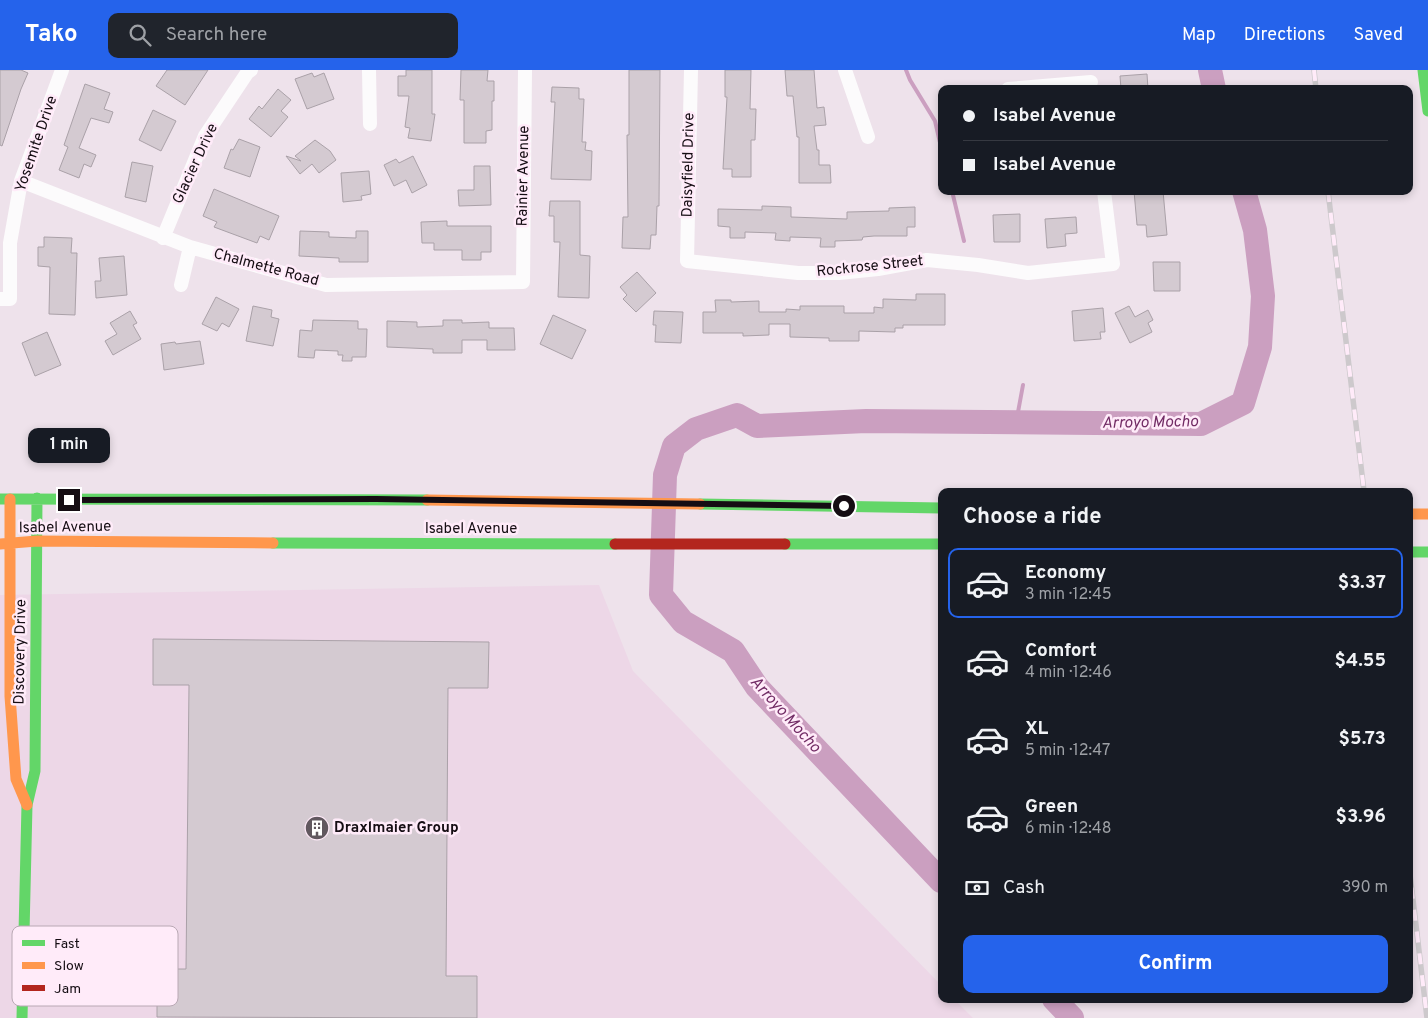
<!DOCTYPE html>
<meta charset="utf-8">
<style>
body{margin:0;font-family:Overpass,sans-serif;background:#20242c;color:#f1f3f6;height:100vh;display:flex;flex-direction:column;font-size:19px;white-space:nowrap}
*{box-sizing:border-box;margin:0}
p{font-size:16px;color:#9ea1a6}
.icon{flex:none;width:28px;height:28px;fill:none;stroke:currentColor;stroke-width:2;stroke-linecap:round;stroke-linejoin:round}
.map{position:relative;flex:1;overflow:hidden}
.side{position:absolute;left:938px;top:418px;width:475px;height:515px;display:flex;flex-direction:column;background:#171b24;border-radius:10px;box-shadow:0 2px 8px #0003}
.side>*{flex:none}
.top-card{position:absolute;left:938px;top:15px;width:475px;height:110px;border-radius:10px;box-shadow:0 2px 8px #0003;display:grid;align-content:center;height:110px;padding:0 25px;background:#171b24}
.end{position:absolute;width:22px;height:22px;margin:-11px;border:6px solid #150d13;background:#fff;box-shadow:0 0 0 2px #fff}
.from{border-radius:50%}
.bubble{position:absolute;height:35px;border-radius:10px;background:#171b24;box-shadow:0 2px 8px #0003;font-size:16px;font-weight:700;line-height:35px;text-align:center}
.top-card b{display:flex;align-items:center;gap:18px;height:48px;font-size:19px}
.top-card b+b{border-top:1px solid #363941}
.top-card i{width:12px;height:12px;background:#f1f3f6}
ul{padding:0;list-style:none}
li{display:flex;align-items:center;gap:15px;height:70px;margin:0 10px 8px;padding:0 15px;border:2px solid transparent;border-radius:10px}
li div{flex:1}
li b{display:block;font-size:19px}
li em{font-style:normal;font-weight:700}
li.selected{border-color:#2563eb}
li>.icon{width:45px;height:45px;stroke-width:1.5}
h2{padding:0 25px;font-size:22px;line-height:60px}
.pay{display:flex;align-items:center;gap:12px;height:55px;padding:0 25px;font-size:19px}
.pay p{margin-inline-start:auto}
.action{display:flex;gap:10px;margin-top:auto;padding:10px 25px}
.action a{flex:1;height:58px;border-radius:10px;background:#2563eb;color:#fff;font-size:20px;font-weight:700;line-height:58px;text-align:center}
header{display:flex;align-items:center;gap:30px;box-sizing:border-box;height:70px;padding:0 25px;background:#2563eb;color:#fff}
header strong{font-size:24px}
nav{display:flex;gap:28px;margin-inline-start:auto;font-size:18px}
.search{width:350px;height:45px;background:#20242c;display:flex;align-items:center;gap:12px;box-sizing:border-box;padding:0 18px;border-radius:10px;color:#9ea1a6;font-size:19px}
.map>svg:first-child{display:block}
.built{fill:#edd7e7}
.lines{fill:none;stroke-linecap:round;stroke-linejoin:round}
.stream{stroke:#cb9fc0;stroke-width:4}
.river{stroke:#cb9fc0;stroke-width:24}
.building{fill:#d4cad1;stroke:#aaa1a8}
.street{stroke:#fcfbfc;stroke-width:14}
.fast{stroke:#63d668;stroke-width:11}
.slow{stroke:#ff974d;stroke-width:11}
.jam{stroke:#b3261e;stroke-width:11}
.rail-casing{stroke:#cdc9cc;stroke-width:5.5}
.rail{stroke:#ffebf9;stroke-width:4;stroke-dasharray:11;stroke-linecap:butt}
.route{stroke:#150d13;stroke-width:6}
.labels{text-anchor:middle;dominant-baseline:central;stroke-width:5;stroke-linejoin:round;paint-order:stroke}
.street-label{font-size:15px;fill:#150d13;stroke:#ffebf9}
.poi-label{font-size:15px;font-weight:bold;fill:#150d13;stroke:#ffebf9;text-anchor:start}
.water-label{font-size:16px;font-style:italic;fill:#722c65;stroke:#ffebf9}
.key{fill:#ffebf9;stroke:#b9a8b4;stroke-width:1}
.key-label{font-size:14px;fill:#150d13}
</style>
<header>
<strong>Tako</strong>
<div class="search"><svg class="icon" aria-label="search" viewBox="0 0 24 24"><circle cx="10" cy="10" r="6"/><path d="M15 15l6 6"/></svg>Search here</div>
<nav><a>Map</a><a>Directions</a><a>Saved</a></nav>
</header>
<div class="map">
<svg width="1428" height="948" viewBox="0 0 1428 948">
<rect width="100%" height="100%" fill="#eee2eb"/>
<path class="built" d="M599 515 633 601 941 915V929H954L973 948H0V525Z"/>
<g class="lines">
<path class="stream" d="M906 0 910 10 935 51 941 77
M952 121 964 171
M1016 353 1023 315"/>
<path class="river" d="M1210 0 1214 19
M941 811 757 617 733 581 683 552 661 525 665 405 674 376 696 359 737 345 757 356 866 351 1201 354 1243 333 1260 277 1263 226 1255 160 1244 121
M1054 929 1072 948"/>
</g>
<path class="building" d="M0 0H21L28 3 21 19 2 76 0 75Z
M167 0H208L185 35 156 16Z
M406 0H432V44H435L431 71 408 68 410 58 405 57 409 26H398V6H406Z
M461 0H488L487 11H494V31H492V60L486 61V73H464V30H460Z
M629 0H660L659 136H657L656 165H651L650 179 622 178 623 147H628L627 65H629Z
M725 0H751L750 39H756L755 70H751V107H732V99H723L727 27H725Z
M785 0H814L817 38 824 37 826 55 814 56 817 80H819V95H830L831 113H799V67H797L793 26H787Z
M312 3 314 7 324 3 334 29 307 39 295 9Z
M1147 4 1148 19H1121L1120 6Z
M85 14 110 23 104 39 113 42 109 53 91 48 79 78 96 85 91 97 84 94 79 108 59 100 68 77 64 75Z
M552 17 579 18V29H584L582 72H586L585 80 592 81 591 110 551 109 555 32H551Z
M278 19 291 30 281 41 288 47 271 67 249 49 259 36 262 39Z
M153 40 176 51 161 81 139 70Z
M239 69 260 77 250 107 224 98 231 79 233 80Z
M315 70 330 81 336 90 319 103 312 94 300 104 286 86 301 91 295 86Z
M413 86 427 115 412 123 406 110 394 116 384 95 396 89 399 93Z
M132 92 153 96 146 132 125 127Z
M474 96H490L491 135 459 136 458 120H474Z
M369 101 371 124 361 126 362 130 343 132 341 103Z
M214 119 279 146 269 170 260 166 257 173 214 157 217 152 203 146Z
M1134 121H1163L1167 165 1147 167 1146 155H1137Z
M550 131H580V185L590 186 589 228 558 227 560 172H554V146H549Z
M762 136 791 137V147L847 149V142L889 141V138L915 137V157H907V166H874L863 167 862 170 835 171V177H820L821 168 790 167V171L775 170 776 163 745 162V168H730V157L718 156V139L762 140Z
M1020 144V172H994L993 145Z
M1076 147 1077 163 1065 164 1066 176 1047 178 1045 149Z
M447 151V156H491V182H481V190H462V180H434V173H422L421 152Z
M300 161 329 162V167L356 168V161H368V192H339V188L299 186Z
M44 167 72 168 71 183H77L75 245 49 244 50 197 38 196V177H44Z
M124 186 127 225 96 228 95 211H101L99 188Z
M1153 192H1180V221H1154Z
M637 202 656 223 636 242 623 229 627 225 620 217Z
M916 224H945V255H903V258H895V262L859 261V271H829V268L790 267V254H769V265L743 266V263H703V242H716L715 230H731V232L759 231V242H786V239L800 240V236H844V243H874V237L883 238V229L916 230Z
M216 227 239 239 229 257 222 253 217 261 202 254Z
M253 236 272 240 271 247 279 249 273 276 246 271Z
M1129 236 1135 247 1148 240 1153 250 1148 253 1152 262 1130 273 1115 243Z
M1103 238 1105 262H1100L1101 269 1074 271 1072 241Z
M130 241 137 253 133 255 141 269 113 285 105 271 117 264 110 253Z
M654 241 683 242 681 273 655 272 656 255H653Z
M553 245 586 260 572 289 540 274Z
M313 250 358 251V259H367L366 287H352V291H342L343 285H338V281L315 280 314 288 298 287 300 260 312 261Z
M443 250H462V253L489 252V258H514L515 280H487V270H462V283H433V279L387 277V251L417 252V257L443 256Z
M47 262 61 295 35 306 22 273Z
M200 271 204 294 164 300 161 274 175 272 176 274Z
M153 569 489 572 488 618H448L446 906H477V948L157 947V899H186L189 615H153Z"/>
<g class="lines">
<path class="street" d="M369 0 370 54
M691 0 687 191 798 203H839L878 199 927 190 978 195 1028 203 1113 194 1104 121
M845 0 868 67
M1008 19 1091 12
M21 111 190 177 326 215 523 212 525 0
M163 168 205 66 247 3 251 0
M181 215 190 177
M0 229H10V173L21 111 62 0"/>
<path class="fast" d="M1423 0 1428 41
M0 429 427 430
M700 434 941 438
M273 473 615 474
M785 474H941
M1409 482H1428
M22 948 27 735 35 701 37 428"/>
<path class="slow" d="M10 429V626L16 709 27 735
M427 430 700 434
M1409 444H1428
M0 474 37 471 273 473"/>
<path class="jam" d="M615 474H785"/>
<g class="rail-casing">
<path id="rail" d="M1314 0 1316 19
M1328 121 1364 421
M1409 796 1427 948"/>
</g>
<use href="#rail" class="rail"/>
</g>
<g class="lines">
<path class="route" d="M69 430 376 429 844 436"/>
</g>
<defs>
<g id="building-disc" transform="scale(1.25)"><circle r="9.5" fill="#61585f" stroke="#ffebf9"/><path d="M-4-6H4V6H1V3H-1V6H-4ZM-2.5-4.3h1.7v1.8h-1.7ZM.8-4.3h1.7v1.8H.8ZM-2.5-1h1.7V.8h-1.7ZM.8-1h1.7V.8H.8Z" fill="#fff"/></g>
</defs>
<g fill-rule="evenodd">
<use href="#building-disc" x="317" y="758"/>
</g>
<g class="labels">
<g class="street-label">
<text transform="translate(37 74) rotate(-71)">Yosemite Drive</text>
<text transform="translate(196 94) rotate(-65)">Glacier Drive</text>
<text transform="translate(689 95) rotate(-89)">Daisyfield Drive</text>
<text transform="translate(524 106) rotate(-89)">Rainier Avenue</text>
<text transform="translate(870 197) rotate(-6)">Rockrose Street</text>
<text transform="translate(266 198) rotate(15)">Chalmette Road</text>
<text transform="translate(65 458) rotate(-1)">Isabel Avenue</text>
<text x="471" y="459">Isabel Avenue</text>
<text transform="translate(21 582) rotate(-89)">Discovery Drive</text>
</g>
<g class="poi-label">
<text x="334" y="758">Draxlmaier Group</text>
</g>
<g class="water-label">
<text transform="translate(1150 353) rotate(-1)">Arroyo Mocho</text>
<text transform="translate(785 645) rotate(48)">Arroyo Mocho</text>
</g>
</g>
<rect x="12" y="856" width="166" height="80" rx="8" class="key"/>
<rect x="22" y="870" width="23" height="6" fill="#63d668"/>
<rect x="22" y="892" width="23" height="7" fill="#ff974d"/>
<rect x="22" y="915" width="23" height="6" fill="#b3261e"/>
<g class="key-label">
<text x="54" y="878">Fast</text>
<text x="54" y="900">Slow</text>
<text x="54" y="923">Jam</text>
</g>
</svg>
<i class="end from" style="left:844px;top:436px"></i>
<i class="end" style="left:69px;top:430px"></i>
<div class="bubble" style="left:28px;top:358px;width:82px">1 min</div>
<div class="top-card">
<b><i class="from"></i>Isabel Avenue</b>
<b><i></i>Isabel Avenue</b>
</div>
<section class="side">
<h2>Choose a ride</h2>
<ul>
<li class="selected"><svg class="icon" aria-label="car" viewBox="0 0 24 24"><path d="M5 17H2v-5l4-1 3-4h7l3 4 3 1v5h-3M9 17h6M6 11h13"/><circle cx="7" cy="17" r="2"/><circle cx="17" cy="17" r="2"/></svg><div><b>Economy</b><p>3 min · 12:45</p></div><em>$3.37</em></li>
<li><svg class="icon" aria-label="car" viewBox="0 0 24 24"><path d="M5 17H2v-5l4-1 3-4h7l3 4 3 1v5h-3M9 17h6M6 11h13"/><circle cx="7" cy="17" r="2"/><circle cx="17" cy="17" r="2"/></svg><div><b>Comfort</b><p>4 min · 12:46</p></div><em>$4.55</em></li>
<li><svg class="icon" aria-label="car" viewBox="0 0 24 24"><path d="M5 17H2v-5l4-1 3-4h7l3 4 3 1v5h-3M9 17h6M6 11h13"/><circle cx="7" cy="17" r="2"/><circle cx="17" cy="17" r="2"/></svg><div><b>XL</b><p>5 min · 12:47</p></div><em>$5.73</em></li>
<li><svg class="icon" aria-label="car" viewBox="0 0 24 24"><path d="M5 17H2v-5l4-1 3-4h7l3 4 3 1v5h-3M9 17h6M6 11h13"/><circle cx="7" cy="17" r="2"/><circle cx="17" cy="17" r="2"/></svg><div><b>Green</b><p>6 min · 12:48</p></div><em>$3.96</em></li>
</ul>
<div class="pay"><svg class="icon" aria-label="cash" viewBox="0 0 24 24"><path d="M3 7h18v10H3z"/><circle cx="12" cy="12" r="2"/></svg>Cash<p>390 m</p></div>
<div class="action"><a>Confirm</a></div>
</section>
</div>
